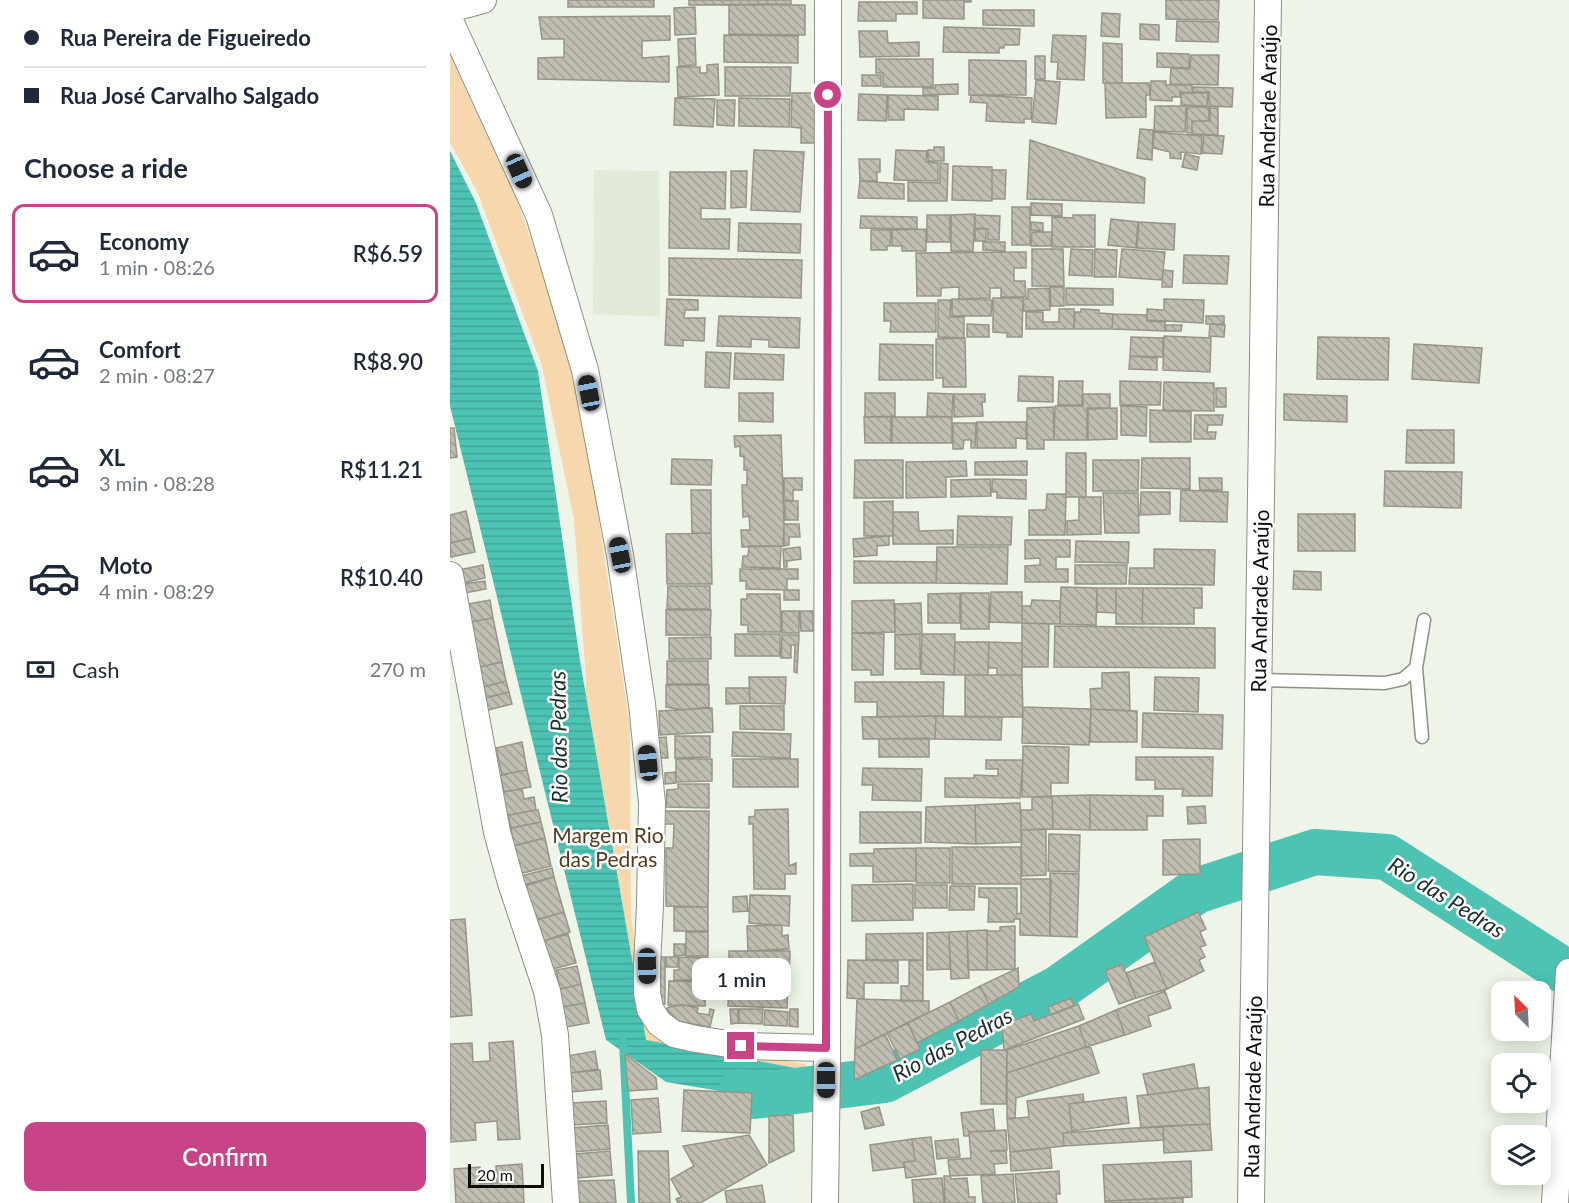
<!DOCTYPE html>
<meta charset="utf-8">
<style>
body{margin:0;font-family:Lato,sans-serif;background:#f6f6f7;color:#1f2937;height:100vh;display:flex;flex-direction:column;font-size:22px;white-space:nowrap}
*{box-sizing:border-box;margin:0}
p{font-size:20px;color:#747a83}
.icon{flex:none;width:33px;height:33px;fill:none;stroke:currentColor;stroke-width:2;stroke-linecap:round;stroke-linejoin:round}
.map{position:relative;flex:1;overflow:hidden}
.sheet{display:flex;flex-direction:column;background:#fff;width:450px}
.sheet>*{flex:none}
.top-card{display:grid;align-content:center;height:132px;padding:0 24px;background:#fff}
.needle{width:39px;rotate:336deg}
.fabs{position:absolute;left:1041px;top:981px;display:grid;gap:12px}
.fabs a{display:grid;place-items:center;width:60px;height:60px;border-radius:12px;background:#fff;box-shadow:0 3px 15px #0003;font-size:30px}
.scale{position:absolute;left:18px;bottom:15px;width:76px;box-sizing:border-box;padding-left:6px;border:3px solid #0c0e09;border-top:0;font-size:16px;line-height:21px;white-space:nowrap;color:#0c0e09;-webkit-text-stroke:4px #fff;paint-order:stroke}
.end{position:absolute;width:27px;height:27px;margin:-14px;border:8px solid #c94487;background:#fff;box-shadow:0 0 0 3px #fff}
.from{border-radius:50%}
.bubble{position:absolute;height:42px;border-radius:12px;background:#fff;box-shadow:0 3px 15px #0003;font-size:20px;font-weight:600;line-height:42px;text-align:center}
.car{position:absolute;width:18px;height:36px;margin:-18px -9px;border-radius:8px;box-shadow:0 0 4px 2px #0007;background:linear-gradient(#222 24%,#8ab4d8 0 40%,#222 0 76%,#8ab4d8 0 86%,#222 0)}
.top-card b{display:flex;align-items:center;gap:21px;height:57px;font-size:22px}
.top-card b+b{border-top:2px solid #e0e1e3}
.top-card i{width:15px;height:15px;background:#1f2937}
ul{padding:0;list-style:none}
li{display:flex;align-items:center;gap:18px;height:99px;margin:0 12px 9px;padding:0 12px;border:3px solid transparent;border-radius:12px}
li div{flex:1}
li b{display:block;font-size:22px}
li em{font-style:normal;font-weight:600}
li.active{border-color:#c94487}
li>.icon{width:54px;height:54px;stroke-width:1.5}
h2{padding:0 24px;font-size:27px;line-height:72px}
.pay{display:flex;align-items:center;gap:15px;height:66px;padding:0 24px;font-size:22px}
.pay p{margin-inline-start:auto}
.cta{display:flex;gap:12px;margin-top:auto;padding:12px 24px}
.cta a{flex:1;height:69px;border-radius:12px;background:#c94487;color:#fff;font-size:24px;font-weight:600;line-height:69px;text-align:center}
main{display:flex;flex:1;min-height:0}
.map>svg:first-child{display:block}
.built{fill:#e1ebd7}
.green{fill:#f7d8ae}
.water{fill:url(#water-rules)}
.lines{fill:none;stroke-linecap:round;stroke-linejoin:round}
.stream{stroke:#4dc3b4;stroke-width:8}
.river{stroke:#4dc3b4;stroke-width:46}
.building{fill:url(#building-back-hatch);stroke:#979589;stroke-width:1.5}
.lane-casing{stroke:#8b9185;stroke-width:15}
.street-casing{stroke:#8b9185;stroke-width:28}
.lane{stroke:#fff;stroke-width:12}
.street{stroke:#fff;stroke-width:26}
.route{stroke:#c94487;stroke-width:8}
.labels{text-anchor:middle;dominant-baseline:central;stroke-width:5;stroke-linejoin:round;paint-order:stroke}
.street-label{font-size:21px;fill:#0c0e09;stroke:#fff}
.park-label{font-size:21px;fill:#503b1c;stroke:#fff}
.water-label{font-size:22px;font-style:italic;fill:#1a2f2b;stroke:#fff}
</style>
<main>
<section class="sheet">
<div class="top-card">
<b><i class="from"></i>Rua Pereira de Figueiredo</b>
<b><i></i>Rua José Carvalho Salgado</b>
</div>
<h2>Choose a ride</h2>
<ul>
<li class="active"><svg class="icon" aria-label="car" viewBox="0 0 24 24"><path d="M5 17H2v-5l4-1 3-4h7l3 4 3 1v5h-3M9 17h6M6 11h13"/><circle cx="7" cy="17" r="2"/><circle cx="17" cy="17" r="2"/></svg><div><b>Economy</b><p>1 min · 08:26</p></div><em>R$6.59</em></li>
<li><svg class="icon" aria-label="car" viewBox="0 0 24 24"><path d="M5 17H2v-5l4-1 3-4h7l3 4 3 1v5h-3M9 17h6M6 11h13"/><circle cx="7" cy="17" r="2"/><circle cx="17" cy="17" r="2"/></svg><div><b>Comfort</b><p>2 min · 08:27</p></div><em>R$8.90</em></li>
<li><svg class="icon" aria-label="car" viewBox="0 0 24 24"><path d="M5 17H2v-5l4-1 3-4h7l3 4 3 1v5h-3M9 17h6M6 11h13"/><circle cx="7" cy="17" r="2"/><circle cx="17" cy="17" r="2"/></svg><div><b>XL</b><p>3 min · 08:28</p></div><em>R$11.21</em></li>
<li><svg class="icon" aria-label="car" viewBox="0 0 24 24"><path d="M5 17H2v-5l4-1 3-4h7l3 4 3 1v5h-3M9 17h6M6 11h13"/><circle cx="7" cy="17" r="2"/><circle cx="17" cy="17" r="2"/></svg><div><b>Moto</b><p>4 min · 08:29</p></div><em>R$10.40</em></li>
</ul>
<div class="pay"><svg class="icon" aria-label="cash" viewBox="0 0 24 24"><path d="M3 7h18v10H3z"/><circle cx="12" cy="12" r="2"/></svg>Cash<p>270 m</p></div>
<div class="cta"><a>Confirm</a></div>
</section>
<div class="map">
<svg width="1119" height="1203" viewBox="0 0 1119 1203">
<defs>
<pattern id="water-rules" width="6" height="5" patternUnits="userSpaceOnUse" patternTransform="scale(1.5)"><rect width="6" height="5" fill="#4dc3b4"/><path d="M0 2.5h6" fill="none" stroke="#42a699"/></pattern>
<pattern id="building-back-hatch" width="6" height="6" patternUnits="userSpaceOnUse" patternTransform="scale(1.5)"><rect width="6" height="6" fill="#c0beb1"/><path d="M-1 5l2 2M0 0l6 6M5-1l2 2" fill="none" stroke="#a4a297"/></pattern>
</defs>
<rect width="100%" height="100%" fill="#eef5e8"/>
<path class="built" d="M144 170 209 171 210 317 143 314Z"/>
<path class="green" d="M0 44 61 182 127 374 180 727 181 916 194 1009 217 1043 356 1064 355 1085 299 1086 177 1034 135 848 136 679 124 520 92 366 27 191 0 143Z"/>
<path class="water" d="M0 151 26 203 88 371 130 661 196 1040 356 1070 354 1105 216 1082 156 1040 0 406Z"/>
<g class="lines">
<path class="stream" d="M173 1042 181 1203"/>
<path class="river" d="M291 1092 304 1096 435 1080 609 988 746 891 865 852 937 857 1119 974"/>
</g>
<path class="building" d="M118 0H204V7H118Z
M239 0H341V4L239 5Z
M473 0H521V2H514V19L473 18Z
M716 0H769L768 20 716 19Z
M409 2H467V14H446V21H408Z
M279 5H355V35L279 34Z
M245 7 246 34 225 35 224 8Z
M533 10H584V26L533 25Z
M652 13 670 14 669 37 651 36Z
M220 16V40L192 41V58L219 56V82L88 79V58L114 57V39H92L89 17Z
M727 21 769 22 768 42 726 41Z
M690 24 709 25V40L690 39Z
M494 27 570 29 569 45H554V48H549V53L493 52Z
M409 31H437L438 43 469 42V56L410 57Z
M274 35 348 36V63L274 62Z
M603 35 636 36 634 80 607 79 608 62H601Z
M245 38 246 65 229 66 228 39Z
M653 43 672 44V83H653Z
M707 53 739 54V68L707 67Z
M741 55H769L768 85 720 84 721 68 740 69Z
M585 56H595V79H585Z
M426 59H483V87H433V73H426Z
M519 60 576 61V95H519Z
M268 64 269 95 228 97 227 67H250V73H257V65Z
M275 67H341L340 96H275Z
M412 75H431V86H412Z
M586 80 610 82 606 124 582 122Z
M701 81H716V85H742V93L730 92V97H722V101L700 100Z
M655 83H699L700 95H696V117L656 118Z
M508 84V94L473 95V88H485V85Z
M743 87 783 88 782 107 759 106V92H743Z
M342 93H368L366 143H351V128L341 127Z
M731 93H758L757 106 731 105Z
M409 94 437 95 436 121 408 120Z
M438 95 488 96V110L454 109V120H438Z
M521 95 582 98 581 119H574V123L536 121 537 103 520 102Z
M225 98 265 99 263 127 224 125Z
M289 98 340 99 339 127 289 126Z
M267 100H285L284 126 267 125Z
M705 106H736L735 132 704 131Z
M737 107H759V121H742V133H737Z
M760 108H768V135L742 134V121H760Z
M690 129 703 130 702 160 687 158Z
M704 132 752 136 751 154 731 152V159L720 158V152L703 148Z
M754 135 774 136 772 154 752 153Z
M580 140 695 178 694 203 577 199Z
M484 147H494V161H478V150H484Z
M304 150 354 152 350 212 301 210Z
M446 150 477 151 476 162 488 163V181L444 180Z
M735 154 749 157 747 170 732 167Z
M409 159H430V172H427V181H410Z
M490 163 498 164 497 201H458V182L490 183Z
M503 166 542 167V201L502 200Z
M542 170H556L555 199H542Z
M281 171H297L296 207 281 208Z
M220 172H276L275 209 251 208V219H280L279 249 219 248Z
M410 181 454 184V199L408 198Z
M581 203 612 204V216L581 215Z
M562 207H580V245H562Z
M525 214 523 251H501V215Z
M477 215H500V242H477Z
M525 215 550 216 549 240H538V229L525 228Z
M623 215H645V247H602V217L623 218Z
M411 216 467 217V229L410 228Z
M661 219 688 222 686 248 658 245Z
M581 222 593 223V231L581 230Z
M689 222 725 224 724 250 687 248Z
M289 223 351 224 350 253 288 251Z
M476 229V251H452V246H442V230Z
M525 229H536V241H525Z
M421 230H441L440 246H437V250H421Z
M582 232H602L601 246H581Z
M533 242H555V251L533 250Z
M582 249H613L614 286H582Z
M621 249 643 250 642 276 619 275Z
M645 249 667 250 666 277H644Z
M672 249 715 252 712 280 669 277Z
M576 252V268H564V281H575L576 297H551V288H540V298L509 299V287L491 288V296H467L466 253Z
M734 255 779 256 777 284 733 283Z
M219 258 352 260 351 298 219 295Z
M713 270 723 271 722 287H712Z
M600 287H614V306H601Z
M599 288 600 310 574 311 573 300 578 298V289Z
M616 288 663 289V305H616Z
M543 298H573L572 337H557V333L543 332Z
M217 299 248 300V310H235L234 318H255L254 341 233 340V346L215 345Z
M502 299 542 300 541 316H502Z
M714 299 754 300 753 323 697 320V309L714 310Z
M488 300H501L500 317H514V338L488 337Z
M434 303H486V332H440L441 321H434Z
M609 309H624V329H576V312H593V322H609Z
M631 309 649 310V313L663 314 662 329H624L625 312H631Z
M663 314 697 315V321L715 322V331L662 329Z
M269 316 350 318 349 348 319 347V340L301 339V347L267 346Z
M756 316H774V324H756Z
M517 324 539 325V337H517Z
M760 324 775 325 774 337 759 336Z
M716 325H732L731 331H715Z
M714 336 761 338 760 372 713 370Z
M681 337 713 338V357L680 356Z
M868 337 939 338 938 380 867 379Z
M515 338 516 387H493V378H486V339Z
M430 344 483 345V380H429Z
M964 344 1032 348 1029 383 962 379Z
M256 352 281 353 279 388 255 387Z
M285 353 334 355 333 380 284 379Z
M680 356 707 358V370L679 369Z
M569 376 603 377V402L568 401Z
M609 381H633L632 405H608Z
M670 381 711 382 710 405H670Z
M714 382 764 383V411L713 410Z
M766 388H776V407H766Z
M289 393H323V422L289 421Z
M415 393H445V416L415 417Z
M478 393 503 394 502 417 477 416Z
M504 394H535V402H532L533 416 504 417Z
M633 394H660V408H637V440H604L605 406H633Z
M834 394 897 396V422L834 420Z
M671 406 697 407 696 436 671 435Z
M603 407 604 440H594V449H577V408Z
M667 408V439L638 440V409Z
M700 410 741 412V442H700Z
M745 415H773L772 425H758L757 432H766L765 439H744Z
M414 417H441V443H415Z
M442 417H502V443H442Z
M527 422H576V439L566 438V448H527Z
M503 423H526L525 448H521V440H514L513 449H503Z
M0 428H4L7 457 0 458Z
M957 430H1004V463H956Z
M331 435 334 524 333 546 292 547 291 530H300L299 516 293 517 292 485H297V470H294V457L290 456V446L285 447 284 436Z
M616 453H636V497H616Z
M692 458H740V489L691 488Z
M222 459 262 460 261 485 221 484Z
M405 460H453V498H404Z
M643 460H689L688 491H643Z
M516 461 517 476 496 477V497L456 498V462Z
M577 461V475H525V462Z
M935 471 1012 472 1011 508 934 506Z
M334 478H352V490H343V501L334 500Z
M749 478H772V490H750Z
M540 479 541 496 501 497V480Z
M542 479 576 480V499L547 498V492H542Z
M241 490H261V533H242Z
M731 490 778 492 777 522 730 521Z
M691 492H720V514L690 515Z
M653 493H688L689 533H655Z
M597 494H616L615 535H579V510H596Z
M629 497H651V534L617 535V521L629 520Z
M335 501H348V520H335Z
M443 501V536H414V502Z
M16 511 22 538 1 543 0 515Z
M443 512H468L469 531 503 530V544H443Z
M848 514H905V551H848Z
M508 516 562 517 561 545H507Z
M334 524H349L350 537H339V545L334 546Z
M261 533 262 584H217L216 534Z
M439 536V545L427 546V555L404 557 403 539Z
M22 538 25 552 1 557 0 543Z
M575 540H620V557H606V569H618V582H575V566L590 565V558L575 559Z
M626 541 679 542 678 563 625 562Z
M299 546H331L330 568 292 567 293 556H298Z
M350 547 351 559 337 561V567H334L333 549Z
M487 547H558L557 584 486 583Z
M704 549 765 550 764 585 679 584 680 568H704Z
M404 561 487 562 486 583H404Z
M33 565 35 578 12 583 9 570Z
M625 565H677L676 584H625Z
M290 569H348V579H337V590L296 589V581H290Z
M844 571 871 572V590L843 589Z
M35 581 36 589 14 593 13 584Z
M218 586H260V609H217Z
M611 587 647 588 646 625 610 624Z
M647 588H666V613L647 612Z
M666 588H693L692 624H666Z
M693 588H752V608H744V624H692Z
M334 590H349V600H334Z
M541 592H572V623L540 622Z
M510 593V623H478V594Z
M511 593H539V629H511Z
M297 594H330L331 632H298V625H291V599H297Z
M40 600 43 618 20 622 17 604Z
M444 600 445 632 402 633V601Z
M582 600 610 601V624L572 623V606H581Z
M471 603 472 634 445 635V604Z
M216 610H261L260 635H216Z
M332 611H349V633H332Z
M350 611H363V631H351Z
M43 618 52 662 30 667 20 622Z
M572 623 599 624 598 667H572Z
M605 626 765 628V668L604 667Z
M402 633 434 634 433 675H421V670H402Z
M285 634H330V656H285Z
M470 634V669H445V635Z
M472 634H505L504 675 471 674Z
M332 635H349L347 673 344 672 345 645H341V658H331Z
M261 637V659H219V638Z
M505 642H539L538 675H504Z
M539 642 572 643V675H547V668H538Z
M217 661H258V684H217Z
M52 662 56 681 34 687 30 667Z
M679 672 680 711 641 709 640 689 652 688V673Z
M515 675H572L573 717H515Z
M299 677H336L335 704 300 703Z
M705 677 749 678 748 712 704 710Z
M56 681 59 692 36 698 34 687Z
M405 682H494L493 716 427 717V702H405Z
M216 685H259V707L233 710 216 707Z
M276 688H299L300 703 276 704Z
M59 692 62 704 38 710 35 698Z
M290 706H334V730L290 729Z
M573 707 641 709 639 745 572 743Z
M262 708 263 732 210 735 209 711Z
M641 709 687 711V742H640Z
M693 713 773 715 772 749 692 747Z
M486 716 485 739H413L412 717Z
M486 716 552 717 551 740 485 739Z
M283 732 341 734 340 758 282 756Z
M225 736H260V757L225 758Z
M216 737 218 758H206L204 738Z
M479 738V757H429V739Z
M72 742 77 770 52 775 46 748Z
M573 746 619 747 618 783H601V797H572Z
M686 757H763L762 796H732L733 789H705V780H686Z
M226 759H262V781L226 782Z
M283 759H348V787H283Z
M536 760H573L570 798 495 797V778H524V775L548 776V769H536Z
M413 768 472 769 471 801 422 800 423 785H412Z
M77 770 81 787 54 792 50 775Z
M225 772 226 783 215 784V773Z
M228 784H259V808L216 807 217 790 228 789Z
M72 789 74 799 84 797 86 810 54 816 51 792Z
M640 795V830L603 829 602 796Z
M640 795 713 796V816H697V830H640Z
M602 796 603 829 571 830V810H582V797Z
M570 803 572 842 526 844 525 805Z
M525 805 526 844 475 842 476 807Z
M755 806 756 823 738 824 737 807Z
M338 809 339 866 346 863V874H335V889H304L303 824H299V817L305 816V810Z
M86 810H88L91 822 61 828 58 815Z
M214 811H259L258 907 216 906V848H223L224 824H214Z
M410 812H471V843H410Z
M91 822 95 838 64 846 61 828Z
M596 829V875L572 876 571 830Z
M599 834 630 835 629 872 598 871Z
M95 838 101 866 69 874 62 846Z
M750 839V874L713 875V840Z
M502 847H571V884H502Z
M466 848V881L423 882V866H400V854L424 853V849Z
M466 848H500V883H466Z
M102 868 104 877 73 885 71 876Z
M600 873 629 874 627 937 600 936Z
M104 877 114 912 82 921 72 887Z
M571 879H601L600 936 570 935V919H564V922H538L539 898 529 897V888H567V914L571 913Z
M463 884V920L402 921V885Z
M465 885H497V908H465Z
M500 886H525L524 910H499Z
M300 895 340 896 339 926 299 923Z
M297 896 298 911 283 912V897Z
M224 907H258V931H224Z
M114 912 120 932 94 941 87 920Z
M748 912 756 929 750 932 756 945 750 947 755 957 749 960 754 971 717 989 694 937Z
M15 919 22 1015 0 1017V920Z
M332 925V936L338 935 339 949 298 951 297 926Z
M565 926V969L537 970V931H550V927Z
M537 930V970H518L517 931Z
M517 931 519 978 501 979 499 932Z
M236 932H258V956H236Z
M499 932 500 969 477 970V933Z
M473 933V960H416V934Z
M118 934 126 963 102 969 94 941Z
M224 944H235V955L224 956Z
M279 951H340L339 979H279Z
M203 957H215V1004H207Z
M216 957H228V967H216Z
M229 957 258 958V980H224V970H229Z
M398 960 448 961V983H414V999L397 998Z
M473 960V1001H451V986H459V961Z
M705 962 717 989 686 998 676 973Z
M672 964 686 998 669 1004 655 971Z
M127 966 131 984 110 989 106 970Z
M568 968 569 987 539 1004 530 986Z
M279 980 338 982 337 1008 278 1006Z
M219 981 256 982 255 1006 218 1005Z
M131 984 135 1003 112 1007 110 989Z
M530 986 539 1004 509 1021 500 1002Z
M715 991 721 1008 698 1016 701 1026 675 1035 666 1010Z
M621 998 624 1006 601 1015 598 1007Z
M407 999 479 1001V1012L405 1049Z
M500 1002 509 1021 467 1043 458 1023Z
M135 1003 139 1023 116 1027 112 1007Z
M628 1004 634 1019 554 1050 552 1025 581 1014 584 1021Z
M233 1005 248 1008 247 1013 259 1015 260 1009 264 1010 260 1027 227 1021 216 1009 219 1007Z
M280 1009H288V1023L281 1024Z
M289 1009H313L312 1024 289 1023Z
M340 1009H348V1027L339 1026Z
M315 1010 338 1012 337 1026 314 1025Z
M666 1010 675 1035 636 1047 629 1026Z
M458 1023 470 1049 450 1059 437 1033Z
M629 1026 636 1047 557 1073V1050Z
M435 1034 447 1060 404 1080 405 1049Z
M63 1041 70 1139 48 1140 47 1121 25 1123 26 1140 1 1142 0 1044 22 1043 23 1062 40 1061 39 1043Z
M636 1047 641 1048 649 1073 566 1098 565 1118 557 1119V1073Z
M531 1050H557L556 1104H531Z
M145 1051 148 1069 119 1073 117 1056Z
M175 1054 206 1078 207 1089 178 1091Z
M744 1064 748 1088 698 1095 693 1074Z
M150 1070 152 1089 121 1092 119 1073Z
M759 1087 760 1124 691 1128 687 1096Z
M234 1090 302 1093 300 1133 232 1131Z
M633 1094 634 1102 619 1104 622 1132 613 1133 614 1146 560 1152 557 1119 579 1117 577 1101Z
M676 1097 679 1123 622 1131 619 1104Z
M208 1098 211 1132 183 1134 181 1100Z
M156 1101 157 1123 122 1125 121 1103Z
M429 1107 434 1125 415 1129 411 1112Z
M543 1109 545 1131 519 1132V1136H514L511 1113Z
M343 1115 344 1151 319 1163V1116Z
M760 1124 762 1150 714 1153 713 1126Z
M158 1125 160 1149 123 1152 121 1128Z
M713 1126 714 1140 614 1146 613 1133Z
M556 1130 557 1150 540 1151H556L557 1163 544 1164 545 1174 500 1176 498 1160 521 1158 519 1132Z
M299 1135 317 1165 250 1203H232L231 1201 228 1203 226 1199 231 1197 221 1179 244 1166 233 1146Z
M481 1137 486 1174 456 1178 454 1162 465 1161 462 1139Z
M462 1139 465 1161 454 1162V1167L423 1171 420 1145Z
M508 1139 510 1157 487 1159 485 1141Z
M600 1148 602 1168 561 1171 560 1152Z
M160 1151 162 1175 128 1178 126 1154Z
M188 1151H218L220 1203H189Z
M741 1161 742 1197 655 1201 653 1165Z
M72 1164 74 1203H6L4 1169 30 1167V1184L47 1183 46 1166Z
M609 1171 610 1194H606L607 1203H568L565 1174Z
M563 1174 565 1203H533L531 1176Z
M494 1176H500L501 1179 517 1178 519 1197H525V1203H495Z
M492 1178 494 1203H464L462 1180Z
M164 1180 166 1203H129L128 1181Z
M312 1185 315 1203H277L275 1191Z
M733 1198V1203H655V1201Z"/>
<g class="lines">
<g class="lane-casing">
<path id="lane" d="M966 668 972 737
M808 680 935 683 953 679 966 668 974 620"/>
</g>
<g class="street-casing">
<path id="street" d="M0 9 33 0
M0 21 89 215 135 370 170 555 192 704 202 803 200 905 197 966V993L200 1009 209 1023 224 1034 246 1039 291 1046 376 1048
M0 575 47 832 61 883 97 991 105 1035 116 1203
M375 1203 377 1060 378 0
M801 1203 818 0
M1105 1203 1119 972"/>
</g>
<use href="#lane" class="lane"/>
<use href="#street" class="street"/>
</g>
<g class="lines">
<path class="route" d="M291 1046 376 1048 378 95"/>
</g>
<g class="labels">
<g class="street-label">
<text transform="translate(817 116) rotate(-89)">Rua Andrade Araújo</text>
<text transform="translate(809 601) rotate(-89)">Rua Andrade Araújo</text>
<text transform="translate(802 1087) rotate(-89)">Rua Andrade Araújo</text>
</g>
<g class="park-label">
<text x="158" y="834">Margem Rio<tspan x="158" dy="24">das Pedras</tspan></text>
</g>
<g class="water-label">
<text transform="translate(108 737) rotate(-91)">Rio das Pedras</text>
<text transform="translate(997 897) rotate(32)">Rio das Pedras</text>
<text transform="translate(502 1044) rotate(-28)">Rio das Pedras</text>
</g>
</g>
</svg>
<div class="fabs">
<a><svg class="needle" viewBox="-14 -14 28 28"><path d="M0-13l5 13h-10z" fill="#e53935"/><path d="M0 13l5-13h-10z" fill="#747a83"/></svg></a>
<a><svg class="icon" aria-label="locate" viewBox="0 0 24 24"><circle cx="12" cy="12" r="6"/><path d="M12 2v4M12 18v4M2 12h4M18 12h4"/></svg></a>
<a><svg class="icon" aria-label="layers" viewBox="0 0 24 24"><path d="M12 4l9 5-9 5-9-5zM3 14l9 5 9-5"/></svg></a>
</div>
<div class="scale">20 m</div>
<i class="end from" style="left:378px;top:95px"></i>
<i class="end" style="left:291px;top:1046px"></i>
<div class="bubble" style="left:242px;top:958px;width:99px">1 min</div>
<i class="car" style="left:69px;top:171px;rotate:156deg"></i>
<i class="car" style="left:139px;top:393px;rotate:349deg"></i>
<i class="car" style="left:170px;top:555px;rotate:349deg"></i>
<i class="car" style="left:198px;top:763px;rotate:354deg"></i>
<i class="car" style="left:197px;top:966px;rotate:179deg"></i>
<i class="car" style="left:376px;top:1080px;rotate:180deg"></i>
</div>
</main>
